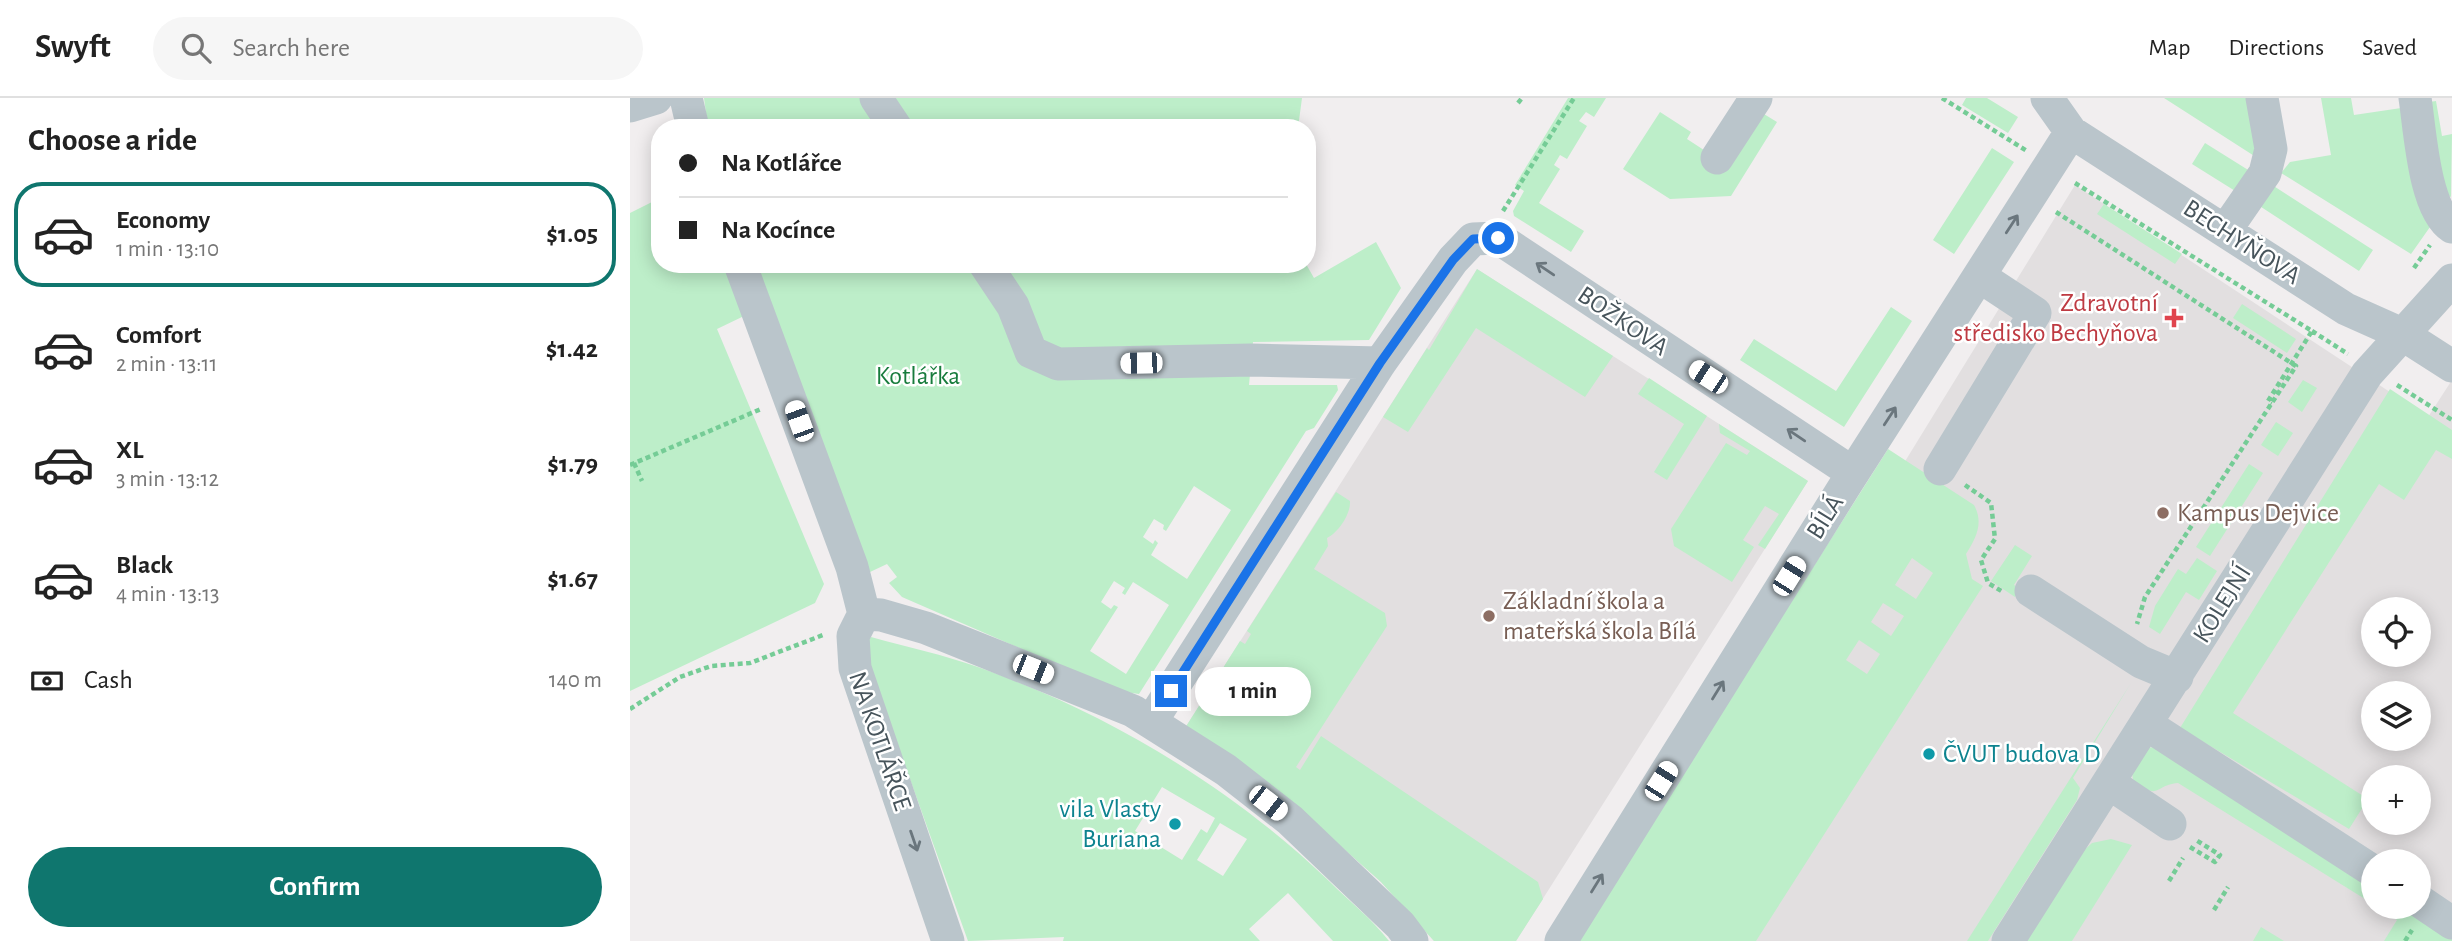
<!DOCTYPE html>
<meta charset="utf-8">
<style>
body{margin:0;font-family:"Alegreya Sans",sans-serif;background:#f6f6f6;color:#222;height:100vh;display:flex;flex-direction:column;font-size:26px;white-space:nowrap}
*{box-sizing:border-box;margin:0}
p{font-size:23px;color:#767676}
.icon{flex:none;width:38px;height:38px;fill:none;stroke:currentColor;stroke-width:2;stroke-linecap:round;stroke-linejoin:round}
.map{position:relative;flex:1;overflow:hidden}
.sheet{display:flex;flex-direction:column;background:#fff;width:630px}
.sheet>*{flex:none}
.banner{position:absolute;left:21px;top:21px;width:665px;height:154px;border-radius:28px;box-shadow:0 4px 18px #0003;display:grid;align-content:center;height:154px;padding:0 28px;background:#fff}
.buttons{position:absolute;left:1731px;top:499px;display:grid;gap:14px}
.buttons a{display:grid;place-items:center;width:70px;height:70px;border-radius:50%;background:#fff;box-shadow:0 4px 18px #0003;font-size:35px}
.end{position:absolute;width:32px;height:32px;margin:-16px;border:9px solid #1a73e8;background:#fff;box-shadow:0 0 0 4px #fff}
.from{border-radius:50%}
.bubble{position:absolute;height:49px;border-radius:24px;background:#fff;box-shadow:0 4px 18px #0003;font-size:23px;font-weight:700;line-height:49px;text-align:center}
.car{position:absolute;width:21px;height:42px;margin:-21px -10px;border-radius:9px;box-shadow:0 0 5px 2px #0007;background:linear-gradient(#fff 24%,#345 0 40%,#fff 0 76%,#345 0 86%,#fff 0)}
.banner b{display:flex;align-items:center;gap:24px;height:66px;font-size:26px}
.banner b+b{border-top:2px solid #e0e0e0}
.banner i{width:18px;height:18px;background:#222}
ul{padding:0;list-style:none}
li{display:flex;align-items:center;gap:21px;height:105px;margin:0 14px 10px;padding:0 14px;border:4px solid transparent;border-radius:28px}
li div{flex:1}
li b{display:block;font-size:26px}
li em{font-style:normal;font-weight:700}
li.selected{border-color:#0f766e}
li>.icon{width:63px;height:63px;stroke-width:1.5}
h2{padding:0 28px;font-size:32px;line-height:84px}
.pay{display:flex;align-items:center;gap:18px;height:77px;padding:0 28px;font-size:26px}
.pay p{margin-inline-start:auto}
.cta{display:flex;gap:14px;margin-top:auto;padding:14px 28px}
.cta a{flex:1;height:80px;border-radius:42px;background:#0f766e;color:#fff;font-size:28px;font-weight:700;line-height:80px;text-align:center}
header{display:flex;align-items:center;gap:42px;box-sizing:border-box;height:98px;padding:0 35px;background:#fff;border-bottom:2px solid #e0e0e0}
header strong{font-size:33px}
nav{display:flex;gap:38px;margin-inline-start:auto;font-size:24px}
.search{width:490px;height:63px;background:#f6f6f6;display:flex;align-items:center;gap:18px;box-sizing:border-box;padding:0 24px;border-radius:38px;color:#767676;font-size:26px}
main{display:flex;flex:1;min-height:0}
.map>svg:first-child{display:block}
.education{fill:#e2dfe0;fill-rule:evenodd}
.green{fill:#bdeec9;fill-rule:evenodd}
.lines{fill:none;stroke-linecap:round;stroke-linejoin:round}
.path{stroke:#75cc96;stroke-width:4.5;stroke-dasharray:5 3.5;stroke-linecap:butt}
.minor{stroke:#bac5cb;stroke-width:33}
.oneway{stroke:#6a767d}
.route{stroke:#1a73e8;stroke-width:9}
.health-dot{fill:#e0444e;stroke:#fff;stroke-width:2.5}
.education-dot{fill:#8d6e63;stroke:#fff;stroke-width:2.5}
.culture-dot{fill:#0f9aa8;stroke:#fff;stroke-width:2.5}
.labels{text-anchor:middle;dominant-baseline:central;stroke-width:5;stroke-linejoin:round;paint-order:stroke}
.street-label{font-size:26px;fill:#47545b;stroke:#fff}
.health-label{font-size:26px;fill:#be3a42;stroke:#fff;text-anchor:end}
.park-label{font-size:26px;fill:#187c3d;stroke:#fff}
.education-label{font-size:26px;fill:#785e54;stroke:#fff;text-anchor:start}
.culture-label{font-size:26px;fill:#0d838f;stroke:#fff;text-anchor:start}
</style>
<header>
<strong>Swyft</strong>
<div class="search"><svg class="icon" aria-label="search" viewBox="0 0 24 24"><circle cx="10" cy="10" r="6"/><path d="M15 15l6 6"/></svg>Search here</div>
<nav><a>Map</a><a>Directions</a><a>Saved</a></nav>
</header>
<main>
<section class="sheet">
<h2>Choose a ride</h2>
<ul>
<li class="selected"><svg class="icon" aria-label="car" viewBox="0 0 24 24"><path d="M5 17H2v-5l4-1 3-4h7l3 4 3 1v5h-3M9 17h6M6 11h13"/><circle cx="7" cy="17" r="2"/><circle cx="17" cy="17" r="2"/></svg><div><b>Economy</b><p>1 min · 13:10</p></div><em>$1.05</em></li>
<li><svg class="icon" aria-label="car" viewBox="0 0 24 24"><path d="M5 17H2v-5l4-1 3-4h7l3 4 3 1v5h-3M9 17h6M6 11h13"/><circle cx="7" cy="17" r="2"/><circle cx="17" cy="17" r="2"/></svg><div><b>Comfort</b><p>2 min · 13:11</p></div><em>$1.42</em></li>
<li><svg class="icon" aria-label="car" viewBox="0 0 24 24"><path d="M5 17H2v-5l4-1 3-4h7l3 4 3 1v5h-3M9 17h6M6 11h13"/><circle cx="7" cy="17" r="2"/><circle cx="17" cy="17" r="2"/></svg><div><b>XL</b><p>3 min · 13:12</p></div><em>$1.79</em></li>
<li><svg class="icon" aria-label="car" viewBox="0 0 24 24"><path d="M5 17H2v-5l4-1 3-4h7l3 4 3 1v5h-3M9 17h6M6 11h13"/><circle cx="7" cy="17" r="2"/><circle cx="17" cy="17" r="2"/></svg><div><b>Black</b><p>4 min · 13:13</p></div><em>$1.67</em></li>
</ul>
<div class="pay"><svg class="icon" aria-label="cash" viewBox="0 0 24 24"><path d="M3 7h18v10H3z"/><circle cx="12" cy="12" r="2"/></svg>Cash<p>140 m</p></div>
<div class="cta"><a>Confirm</a></div>
</section>
<div class="map">
<svg width="1822" height="843" viewBox="0 0 1822 843">
<rect width="100%" height="100%" fill="#f1eeef"/>
<path class="education" d="M1445 87 1798 319 1822 282V843H980ZM1743 511H1788V556H1743ZM1743 595H1788V640H1743ZM1743 679H1788V724H1743ZM1743 763H1788V808H1743Z
M847 171 1178 383 886 843H804L751 784 650 694 555 630Z"/>
<path class="green" d="M74 0H672L668 30H78Z
M938 0H976L964 19 956 14 949 23 957 28 937 61 930 57 924 67 930 71 909 105 954 133 941 154 884 118 883 113 894 93 885 87Z
M1336 0H1357L1388 19 1378 35 1332 7Z
M1534 0H1621L1629 61Z
M1691 0H1721L1724 17 1778 9 1800 129 1781 156 1651 75 1660 64 1701 57Z
M1806 3 1812 38 1822 36 1821 99 1808 91 1793 5Z
M1124 10 1147 24 1101 98 1040 101 993 71 1030 14 1061 34 1057 41 1080 56Z
M1575 45 1623 75 1610 96 1562 66Z
M1362 50 1384 64 1324 156 1303 142Z
M1639 85 1743 152 1729 173 1625 105Z
M30 100V166H94L114 218 87 231 194 486 185 505 0 593V115Z
M1474 106 1552 156 1545 166 1467 116Z
M746 144 771 190 739 242 623 244 619 287H707L708 292 684 330 676 333 509 596 488 593 272 499 259 485 267 479 257 466 240 474 118 166H676L684 180ZM564 388 601 412 557 481 521 457 528 445 525 442 523 446 513 439 524 421 534 427 533 431 536 433ZM484 483 495 490 492 495 495 497 503 484 539 507 496 576 460 553 488 509 484 507 481 511 471 504Z
M847 171 983 258 955 299 846 230 778 334 753 319 797 250 799 252Z
M1612 206 1666 241 1657 255 1603 220Z
M1261 209 1282 223 1214 329 1110 262 1124 241 1206 293Z
M1019 280 1077 318 1037 382 1024 374 1054 326 1008 296Z
M1673 282 1687 290 1672 314 1658 304Z
M1760 291 1822 332V361L1806 352 1774 402 1749 386 1603 615 1738 701 1719 731 1550 630Z
M1646 324 1663 335 1648 358 1631 347Z
M1089 326 1178 383 1135 451 1128 447 1149 416 1135 408 1113 442 1124 449 1102 484 1044 448 1041 431 1096 345 1117 357 1120 353 1090 335Z
M1258 351 1344 407C1354 425 1346 440 1336 456L1342 481 1353 488 1126 843H946ZM1282 460 1303 475 1286 501 1265 487ZM1253 505 1274 518 1261 538 1241 524ZM1229 542 1250 556 1237 576 1216 562Z
M1619 366 1633 375 1580 458 1566 449Z
M706 394 720 403C721 416 708 435 697 440L698 448 684 471 755 515 757 528 666 669 670 672 691 638 908 784 913 801 886 843H804L751 784 650 694 555 630 610 543 615 546 621 536 617 533Z
M1385 447 1402 458 1384 487 1390 491 1385 499 1361 483Z
M1567 460 1587 473 1569 502 1556 494 1530 536 1519 529 1525 508 1548 471 1556 476Z
M241 539C277 549 314 557 348 569 476 614 601 689 699 783 719 803 742 821 759 843H703L658 795 619 831 630 843H433L434 839 338 843 233 550ZM532 689 585 720 577 735 571 731 552 762 505 733ZM590 725 617 741 593 778 567 762Z
M1501 585 1443 680 1450 690 1447 702 1358 843H1337Z
M1525 649 1743 783V806L1548 685C1524 687 1530 704 1503 682L1502 674 1517 650Z
M1481 741 1502 747 1442 843H1395L1451 755 1462 745Z
M1747 809H1783L1822 833V843H1754L1767 822Z
M1631 829 1654 843H1623Z"/>
<g class="lines">
<path class="path" d="M1312 0 1397 53
M888 5 892 0
M1445 85 1682 233 1638 303 1642 305
M873 113 944 0
M1426 114 1666 268 1515 499 1507 526
M1784 170 1800 147
M1682 233 1718 256
M1767 287 1822 322
M4 365 12 383
M0 367 131 311
M1335 387 1361 405 1365 441 1351 462 1358 485 1373 494
M0 611 50 579 81 568 120 565 193 537
M1560 749 1585 764 1590 757 1566 742
M1539 783 1553 760
M1584 812 1598 789
M1775 843 1782 832"/>
<path class="minor" d="M56 0 63 30
M246 0 266 30
M1417 0 1441 34 1716 211 1772 236 1822 268
M1785 0C1790 32 1794 111 1822 129
M0 8 26 0
M1087 60 1126 0
M1595 133 1635 75 1641 51 1632 0
M110 166 222 469 234 516 223 538 225 570 318 843
M355 166 383 208 401 254 428 266 621 262 750 265
M1310 371 1405 215 1349 178
M1401 493 1511 564 1547 579
M234 516 251 517 296 530 503 613 596 672 660 722 770 827 782 843
M521 624 750 265 823 162 843 141 868 140 1223 375
M1516 626 1743 773
M1479 685 1540 726
M1788 802 1822 825
M931 843 1216 386 1441 34
M1378 843 1737 276 1822 182"/>
</g>
<defs><path id="oneway-shaft" d="M-6 0H5M1.5-3L5.5 0L1.5 3" fill="none" stroke-width="1.6" stroke-linecap="round" stroke-linejoin="round" transform="scale(1.75)"/></defs>
<g class="oneway">
<use href="#oneway-shaft" transform="translate(1382 126) rotate(-57)"/>
<use href="#oneway-shaft" transform="translate(915 171) rotate(-146)"/>
<use href="#oneway-shaft" transform="translate(1260 318) rotate(-57)"/>
<use href="#oneway-shaft" transform="translate(1166 337) rotate(-146)"/>
<use href="#oneway-shaft" transform="translate(1088 592) rotate(-58)"/>
<use href="#oneway-shaft" transform="translate(284 743) rotate(71)"/>
<use href="#oneway-shaft" transform="translate(967 785) rotate(-58)"/>
</g>
<g class="lines">
<path class="route" d="M541 593 750 265 823 162 843 141 868 140"/>
</g>
<path class="health-dot" d="M1540.5 209.5h7v7h7v7h-7v7h-7v-7h-7v-7h7z"/>
<g class="education-dot">
<circle cx="1533" cy="415" r="7"/>
<circle cx="859" cy="518" r="7"/>
</g>
<g class="culture-dot">
<circle cx="1299" cy="656" r="7"/>
<circle cx="545" cy="726" r="7"/>
</g>
<g class="labels">
<g class="street-label">
<text transform="translate(1612 144) rotate(33)">BECHYŇOVA</text>
<text transform="translate(993 223) rotate(34)">BOŽKOVA</text>
<text transform="translate(1195 419) rotate(-58)">BÍLÁ</text>
<text transform="translate(1592 506) rotate(-58)">KOLEJNÍ</text>
<text transform="translate(250 643) rotate(71)">NA KOTLÁŘCE</text>
</g>
<g class="health-label">
<text x="1528" y="205">Zdravotní<tspan x="1528" dy="30">středisko Bechyňova</tspan></text>
</g>
<g class="park-label">
<text x="288" y="278">Kotlářka</text>
</g>
<g class="education-label">
<text x="1547" y="415">Kampus Dejvice</text>
<text x="873" y="503">Základní škola a<tspan x="873" dy="30">mateřská škola Bílá</tspan></text>
</g>
<g class="culture-label">
<text x="1313" y="656">ČVUT budova D</text>
<text x="531" y="711" text-anchor="end">vila Vlasty<tspan x="531" dy="30">Buriana</tspan></text>
</g>
</g>
</svg>
<div class="buttons">
<a><svg class="icon" aria-label="locate" viewBox="0 0 24 24"><circle cx="12" cy="12" r="6"/><path d="M12 2v4M12 18v4M2 12h4M18 12h4"/></svg></a>
<a><svg class="icon" aria-label="layers" viewBox="0 0 24 24"><path d="M12 4l9 5-9 5-9-5zM3 14l9 5 9-5"/></svg></a>
<a>+</a>
<a>−</a>
</div>
<i class="end from" style="left:868px;top:140px"></i>
<i class="end" style="left:541px;top:593px"></i>
<div class="bubble" style="left:565px;top:569px;width:116px">1 min</div>
<i class="car" style="left:511px;top:265px;rotate:269deg"></i>
<i class="car" style="left:1078px;top:279px;rotate:303deg"></i>
<i class="car" style="left:169px;top:323px;rotate:340deg"></i>
<i class="car" style="left:1159px;top:478px;rotate:32deg"></i>
<i class="car" style="left:403px;top:571px;rotate:112deg"></i>
<i class="car" style="left:1031px;top:683px;rotate:32deg"></i>
<i class="car" style="left:638px;top:705px;rotate:128deg"></i>
<div class="banner">
<b><i class="from"></i>Na Kotlářce</b>
<b><i></i>Na Kocínce</b>
</div>
</div>
</main>
